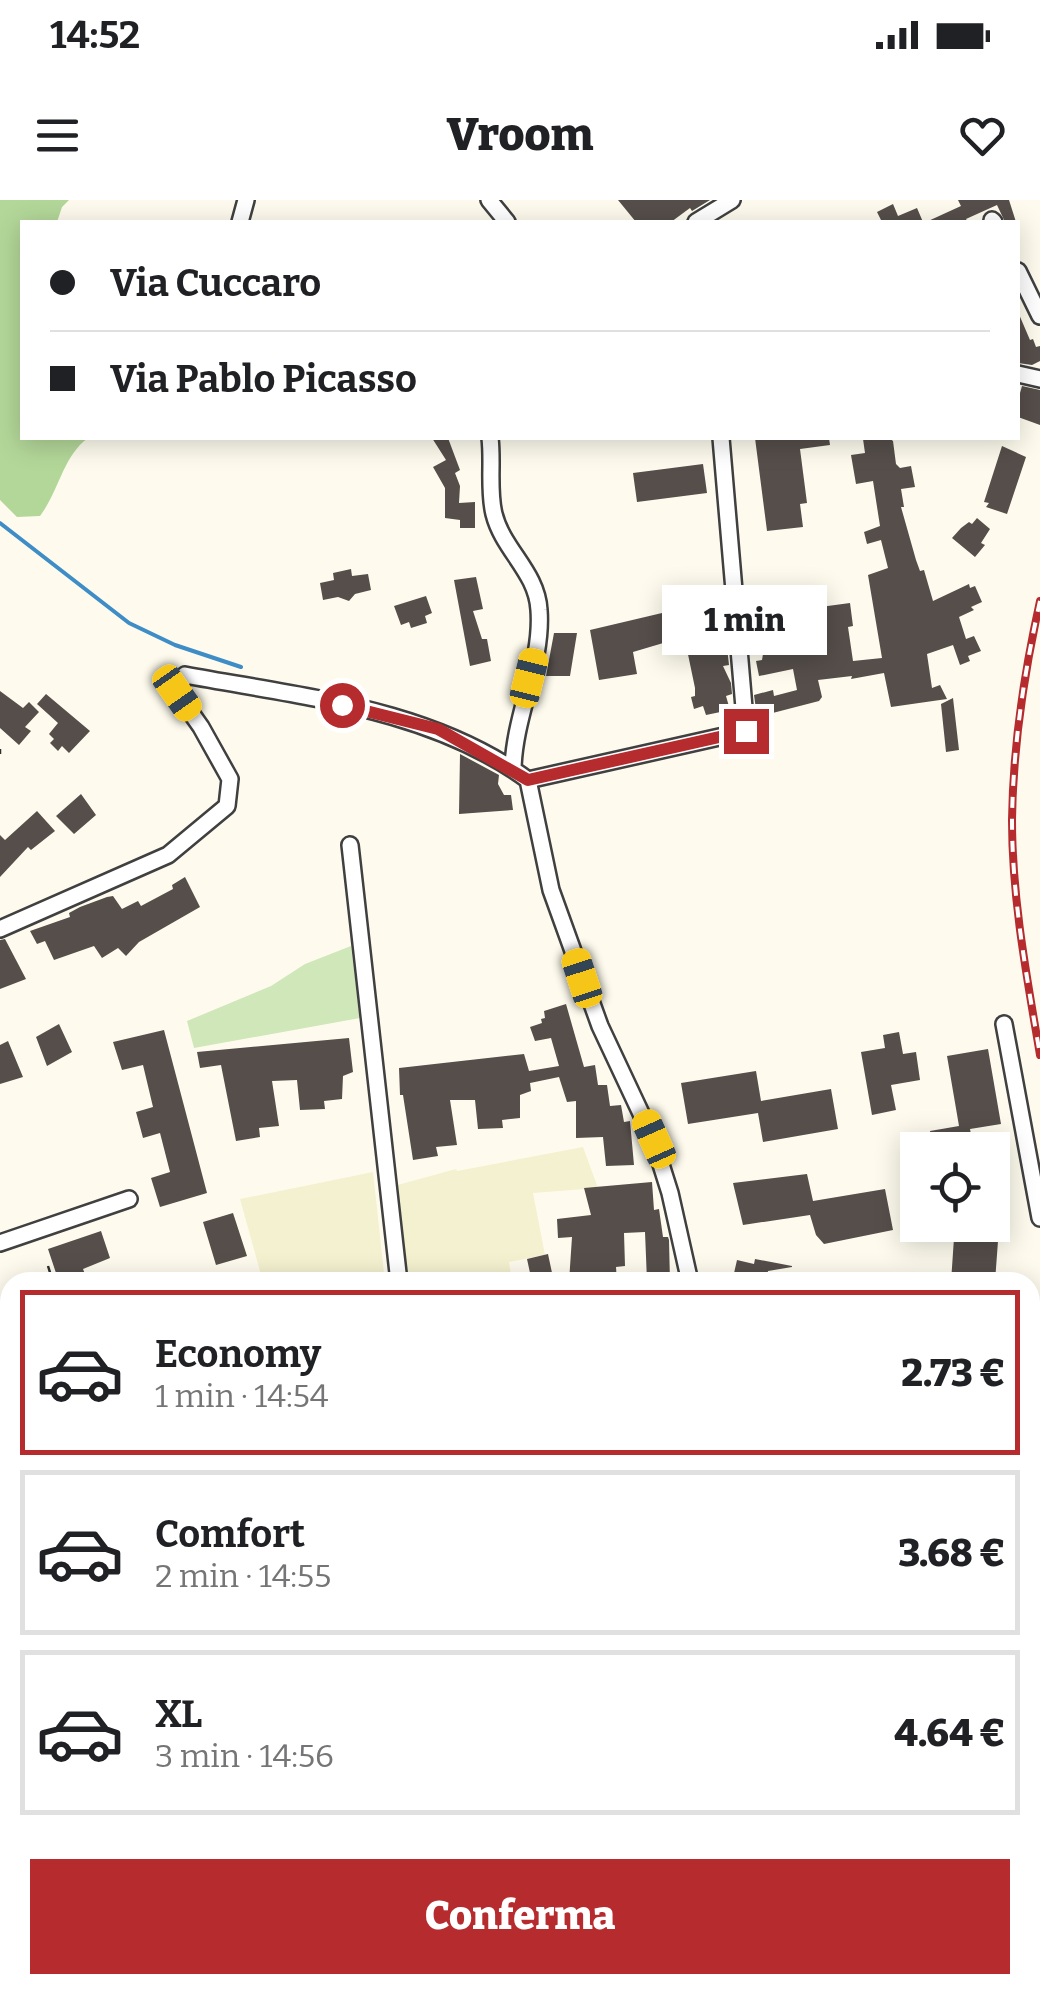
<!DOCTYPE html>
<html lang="it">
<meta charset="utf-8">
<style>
body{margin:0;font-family:Bitter,serif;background:#f2f2f2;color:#202124;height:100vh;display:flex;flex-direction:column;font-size:38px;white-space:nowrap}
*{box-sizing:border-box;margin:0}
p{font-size:32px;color:#757577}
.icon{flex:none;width:55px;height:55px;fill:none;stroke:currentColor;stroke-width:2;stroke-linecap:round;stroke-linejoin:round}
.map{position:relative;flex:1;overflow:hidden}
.side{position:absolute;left:0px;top:1072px;width:1040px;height:722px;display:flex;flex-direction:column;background:#fff;border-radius:30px 30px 0 0;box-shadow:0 5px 25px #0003}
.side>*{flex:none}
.guide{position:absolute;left:20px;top:20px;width:1000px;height:220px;border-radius:0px;box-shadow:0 5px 25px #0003;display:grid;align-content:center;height:220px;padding:0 30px;background:#fff}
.buttons{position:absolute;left:900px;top:932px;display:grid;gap:20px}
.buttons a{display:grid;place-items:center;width:110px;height:110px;border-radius:0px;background:#fff;box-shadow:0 5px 25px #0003;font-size:50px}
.end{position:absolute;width:45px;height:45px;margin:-22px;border:12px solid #b62b2e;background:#fff;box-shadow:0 0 0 5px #fff}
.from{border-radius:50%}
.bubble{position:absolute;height:70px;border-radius:0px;background:#fff;box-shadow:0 5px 25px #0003;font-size:32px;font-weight:800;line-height:70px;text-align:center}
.car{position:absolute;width:30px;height:60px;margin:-30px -15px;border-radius:12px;box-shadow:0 0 8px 2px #0007;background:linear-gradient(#f5c518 24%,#345 0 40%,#f5c518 0 76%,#345 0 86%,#f5c518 0)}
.guide b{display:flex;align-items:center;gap:35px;height:95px;font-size:38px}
.guide b+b{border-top:2px solid #e0e0e0}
.guide i{width:25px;height:25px;background:#202124}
ul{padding:18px 0 0;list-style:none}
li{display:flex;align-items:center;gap:30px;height:165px;margin:0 20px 15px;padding:0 10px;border:5px solid #e0e0e0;border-radius:0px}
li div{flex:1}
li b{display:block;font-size:38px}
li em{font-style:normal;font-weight:800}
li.current{border-color:#b62b2e}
li>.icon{width:90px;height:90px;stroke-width:1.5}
.primary-button{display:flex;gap:20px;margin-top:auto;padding:20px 30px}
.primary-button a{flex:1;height:115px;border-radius:0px;background:#b62b2e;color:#fff;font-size:40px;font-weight:800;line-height:115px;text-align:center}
.status{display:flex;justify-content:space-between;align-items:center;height:70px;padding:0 50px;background:#fff;direction:ltr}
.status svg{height:28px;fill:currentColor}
header{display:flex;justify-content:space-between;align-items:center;height:130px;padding:0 30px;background:#fff;font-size:45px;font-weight:800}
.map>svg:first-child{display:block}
.farmland{fill:#f3f1cf}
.green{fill:#cfe7b9}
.forest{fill:#b3d799}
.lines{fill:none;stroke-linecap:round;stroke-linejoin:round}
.stream{stroke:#3f8dc7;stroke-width:4}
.building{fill:#554e4a}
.lane-casing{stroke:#404040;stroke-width:12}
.street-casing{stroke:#404040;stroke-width:20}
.path{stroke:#2f2f2f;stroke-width:2.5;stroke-dasharray:10 5;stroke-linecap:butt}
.lane{stroke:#fff;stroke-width:8}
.street{stroke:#fff;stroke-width:15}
.rail-casing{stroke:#b62b2e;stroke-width:8}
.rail{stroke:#fff;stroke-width:4;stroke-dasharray:11;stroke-linecap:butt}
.route{stroke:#b62b2e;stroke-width:12}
</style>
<div class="status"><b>14:52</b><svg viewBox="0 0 49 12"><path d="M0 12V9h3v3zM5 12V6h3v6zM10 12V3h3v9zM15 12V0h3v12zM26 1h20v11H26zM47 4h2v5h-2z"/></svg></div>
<header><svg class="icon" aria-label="menu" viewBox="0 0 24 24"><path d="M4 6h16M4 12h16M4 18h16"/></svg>Vroom<svg class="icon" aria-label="heart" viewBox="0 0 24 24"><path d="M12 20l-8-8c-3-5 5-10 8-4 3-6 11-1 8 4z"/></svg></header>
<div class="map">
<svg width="1040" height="1794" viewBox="0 0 1040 1794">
<rect width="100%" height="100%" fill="#fefbee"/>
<path class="farmland" d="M583 947 598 988 533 993 545 1055 509 1062 512 1082H405L394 986 456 969 457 971Z
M373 972 385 1082H263L240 999Z
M1030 1588 1040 1597V1790L968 1785H1030Z
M394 1785H546L537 1794H394Z"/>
<path class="green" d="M351 746 360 818 194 848 187 821 271 786 305 764Z"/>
<path class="forest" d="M0 0H69L62 7 57 22H22V238H88C63 256 60 289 40 316L17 317 0 300Z"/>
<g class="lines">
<path class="stream" d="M0 323 129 423 175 445 241 467"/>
</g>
<path class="building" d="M618 0H710L692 11 690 8 671 22H636Z
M958 0H1009L1016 22H1005L997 5 966 19 968 22H926L961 6Z
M893 4 898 16 917 8 923 22H882L877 12Z
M1018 112 1030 140 1033 139 1036 147 1040 146V161L1032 165 1018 163Z
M1022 186 1040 190V225L1018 217V200Z
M432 238H448L460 270 455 273 460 286 459 303 475 302V328H460V320L445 318V288L433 267 446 260Z
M755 238H829L830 245 800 249 807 303 800 304 803 327 767 331Z
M889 238 893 241 896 264 900 268 911 266 915 287 901 289 904 307H901L916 360 920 371 924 370 933 401 969 384 970 388 975 386 982 402 971 407 974 410 959 417 966 439 974 436 981 451 968 456 970 461 960 465 953 445 927 454 932 488 940 485 947 499 891 507 884 473 851 479 852 476 818 480 822 497 819 501 757 517 754 495 773 490 774 496 797 490 793 469 759 476 756 461 762 460 763 454 756 420 783 412 850 403 853 426 848 427 853 461 882 458 868 375 888 368 881 340 867 344 864 332 880 326 873 281 856 284 851 255 865 253 863 239Z
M1002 246 1026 257 1007 314 986 307 989 303 984 302Z
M703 264 707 293 637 302 633 273Z
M977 318 990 329 981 343 985 345 975 357 952 338 961 328 969 322 972 324Z
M351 369 352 376 368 374 371 390 355 394 349 401 338 397 323 400 320 383 334 380 333 373Z
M476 377 483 409 473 411 482 439H487L491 461 470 466 454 380Z
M426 396 432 413 425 416 427 423 411 428 409 422 401 425 394 406Z
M662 413 670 441 633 452 637 474 599 480 590 430Z
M725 430 729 465 723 466 731 483 732 494 726 496 730 510 706 515 703 506 694 509 691 497 695 496V488L685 440Z
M554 433H577L570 476H546Z
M0 491 23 508 29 502 39 512 25 527 31 531 19 545 0 528Z
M46 494 90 531 69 553 62 546 58 551 50 543 54 539 49 534 58 523 37 504Z
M953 498 959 550 946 552 941 504Z
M460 554 499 575 498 584 504 595H511L513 610 459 614Z
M81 594 96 615 74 634 56 616Z
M37 611 55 631 31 650 28 647 0 677V635L5 640Z
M185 677 200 707 139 742 126 756 118 748 102 758 94 746 54 760 45 741 37 744 30 731 70 717 69 713 80 707 107 697 113 696 122 709 138 701 141 706 173 689 172 685Z
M5 739 26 779 0 789V740Z
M566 804 584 867 595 865 598 885H607L610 906 621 905 624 922 630 921 634 965 606 966 603 937 576 938V901L567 902 559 877 530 883 531 891 520 895V918L502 920 503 928 478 929 475 900H450L457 945 436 947 438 956 413 960 403 895H400L399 868 524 854 529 871 559 866 551 838 535 841 530 827 542 823 541 819 545 818 544 811Z
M59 824 72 852 47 866 36 837Z
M164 830 207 993 160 1007 151 978 170 972 160 933 143 938 136 912 153 907 143 865 122 870 113 842Z
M899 832 903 854 916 852 920 880 891 885 896 910 872 915 861 852 885 848 883 835Z
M349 838 353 872 343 876 342 899 324 901 325 909 300 910 297 880 272 881 279 926 259 928 260 937 236 941 221 865 200 868 197 852Z
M8 841 23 877 0 884V845Z
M988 849 1001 924 970 929 974 950H945L944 945 932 947 930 931 959 926 947 856Z
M756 871 761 901 831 889 838 929 763 942 758 913 688 924 681 883Z
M807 974 813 1001 885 989 893 1030 824 1044 816 1035 810 1015 743 1025 733 983Z
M652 982 654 1010 659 1009 663 1037H668L669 1040 670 1082 647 1081 645 1032 624 1033 625 1066 616 1067 617 1082H569L572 1037 558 1038 557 1019 591 1015 584 988Z
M233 1013 247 1056 216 1065 203 1022Z
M101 1031 110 1058 83 1069 88 1082H59L48 1049Z
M954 1038 998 1041 995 1082H951Z
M548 1054 554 1082H532L527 1059Z
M755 1059 792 1066V1067L768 1071 766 1082H732L737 1060 754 1064Z"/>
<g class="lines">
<g class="lane-casing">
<path id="lane" d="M1030 1415 1040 1417
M1030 1471 1034 1477 1040 1533"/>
</g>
<g class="street-casing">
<path id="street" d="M489 0 507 22
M992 20 994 22
M240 22 246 0
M696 22 732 0
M1018 71 1040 116
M1018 174 1040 179
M490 238C493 262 488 290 494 314 503 350 537 372 539 410 543 463 514 516 513 569
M528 580 746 531 721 238
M350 645 399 1082
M0 729 168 655 227 606 230 579 201 527 177 493 185 475C302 497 430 508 528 580L551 690 600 826 653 939 670 993 690 1082
M1004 824 1040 1018
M0 1043 129 999
M1037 1226 1040 1175
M0 1262 10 1269
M1030 1379 1040 1385
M0 1381 10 1372
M838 1785V1794"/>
</g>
<path class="path" d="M0 549V554
M48 1066 53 1082"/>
<use href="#lane" class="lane"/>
<use href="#street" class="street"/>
<g class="rail-casing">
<path id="rail" d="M1040 401C1024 473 1013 546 1012 620 1012 699 1027 778 1040 855"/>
</g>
<use href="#rail" class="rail"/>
</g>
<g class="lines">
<path class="route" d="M342 505 438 529 528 580 746 531"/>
</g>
</svg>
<div class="buttons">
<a><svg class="icon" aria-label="locate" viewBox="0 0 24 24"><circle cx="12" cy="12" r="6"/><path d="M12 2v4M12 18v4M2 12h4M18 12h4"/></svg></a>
</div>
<i class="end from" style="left:342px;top:505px"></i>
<i class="end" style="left:746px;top:531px"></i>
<div class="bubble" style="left:662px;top:385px;width:165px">1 min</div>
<i class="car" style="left:529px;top:478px;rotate:14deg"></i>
<i class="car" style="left:177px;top:493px;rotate:145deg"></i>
<i class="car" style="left:582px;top:778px;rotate:342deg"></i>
<i class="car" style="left:654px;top:939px;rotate:336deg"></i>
<div class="guide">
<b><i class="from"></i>Via Cuccaro</b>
<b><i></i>Via Pablo Picasso</b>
</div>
<section class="side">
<ul>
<li class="current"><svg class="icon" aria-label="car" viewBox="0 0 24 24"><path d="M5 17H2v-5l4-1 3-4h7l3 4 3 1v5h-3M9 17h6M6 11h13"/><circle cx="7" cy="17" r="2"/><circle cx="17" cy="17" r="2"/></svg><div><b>Economy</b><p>1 min · 14:54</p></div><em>2.73 €</em></li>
<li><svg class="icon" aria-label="car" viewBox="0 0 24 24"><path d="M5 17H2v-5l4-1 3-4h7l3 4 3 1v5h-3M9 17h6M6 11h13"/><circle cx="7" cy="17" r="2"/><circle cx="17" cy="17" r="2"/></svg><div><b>Comfort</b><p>2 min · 14:55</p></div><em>3.68 €</em></li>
<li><svg class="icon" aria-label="car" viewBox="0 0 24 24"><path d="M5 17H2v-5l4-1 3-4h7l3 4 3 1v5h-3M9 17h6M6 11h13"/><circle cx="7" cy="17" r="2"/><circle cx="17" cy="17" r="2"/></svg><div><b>XL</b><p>3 min · 14:56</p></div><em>4.64 €</em></li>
</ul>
<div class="primary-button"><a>Conferma</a></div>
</section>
</div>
